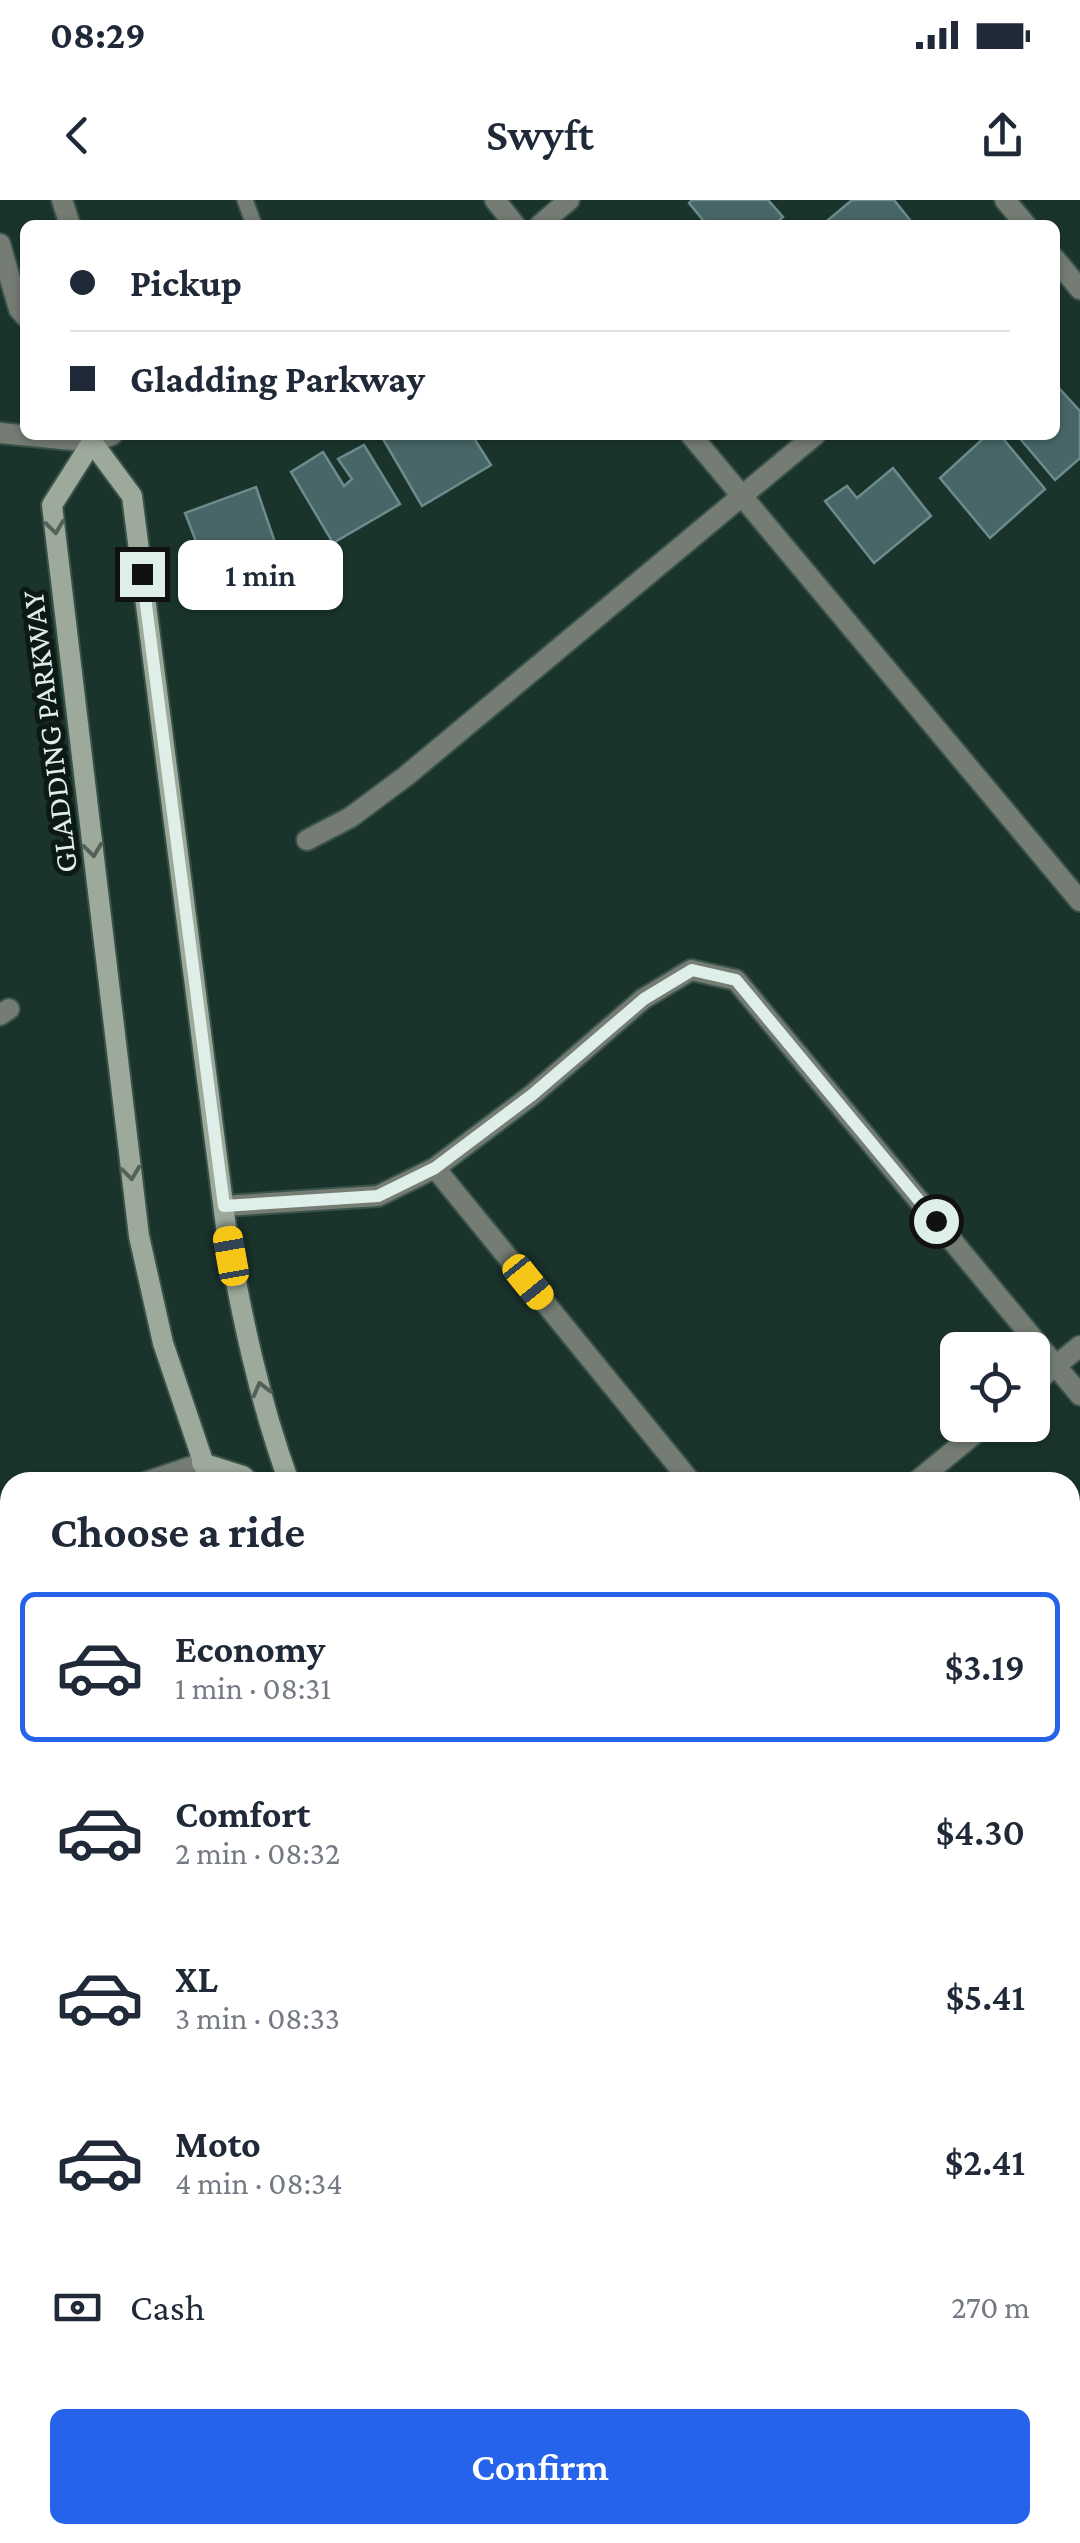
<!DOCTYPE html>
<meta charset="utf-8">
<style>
body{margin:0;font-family:"Crimson Pro",serif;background:#f2f2f3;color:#1f2937;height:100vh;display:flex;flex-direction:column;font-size:38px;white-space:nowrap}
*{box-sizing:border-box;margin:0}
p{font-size:32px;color:#747a83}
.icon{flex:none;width:55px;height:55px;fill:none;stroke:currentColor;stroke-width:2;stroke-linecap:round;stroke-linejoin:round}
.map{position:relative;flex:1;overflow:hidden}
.drawer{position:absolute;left:0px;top:1272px;width:1080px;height:1072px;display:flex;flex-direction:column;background:#fff;border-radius:30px 30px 0 0;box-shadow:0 2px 8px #0004}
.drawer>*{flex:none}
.hud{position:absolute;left:20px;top:20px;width:1040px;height:220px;border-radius:15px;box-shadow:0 2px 8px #0004;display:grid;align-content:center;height:220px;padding:0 50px;background:#fff}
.tools{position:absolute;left:940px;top:1132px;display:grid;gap:20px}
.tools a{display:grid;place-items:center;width:110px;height:110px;border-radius:15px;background:#fff;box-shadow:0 2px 8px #0004;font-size:50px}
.end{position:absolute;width:45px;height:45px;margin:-22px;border:12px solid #deeee8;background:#111;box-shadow:0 0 0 5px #111}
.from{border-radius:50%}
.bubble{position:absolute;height:70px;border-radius:15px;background:#fff;box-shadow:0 2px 8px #0004;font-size:32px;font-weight:600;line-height:70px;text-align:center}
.car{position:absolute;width:30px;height:60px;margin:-30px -15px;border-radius:12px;box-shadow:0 0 8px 2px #0007;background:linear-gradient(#f5c518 24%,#345 0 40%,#f5c518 0 76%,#345 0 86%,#f5c518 0)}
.hud b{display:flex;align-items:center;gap:35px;height:95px;font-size:38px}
.hud b+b{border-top:2px solid #e0e1e3}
.hud i{width:25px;height:25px;background:#1f2937}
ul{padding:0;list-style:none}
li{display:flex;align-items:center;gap:30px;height:150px;margin:0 20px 15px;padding:0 30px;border:5px solid transparent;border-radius:15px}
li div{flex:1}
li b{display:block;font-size:38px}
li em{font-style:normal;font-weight:600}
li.on{border-color:#2563eb}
li>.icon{width:90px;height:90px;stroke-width:1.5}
h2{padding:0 50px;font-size:45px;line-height:120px}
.pay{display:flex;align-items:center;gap:25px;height:110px;padding:0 50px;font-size:38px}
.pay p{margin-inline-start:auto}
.primary-button{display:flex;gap:20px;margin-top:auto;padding:20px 50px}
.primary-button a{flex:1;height:115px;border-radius:15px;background:#2563eb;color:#fff;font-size:40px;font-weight:600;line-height:115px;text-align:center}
.status{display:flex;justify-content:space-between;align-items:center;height:70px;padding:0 50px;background:#fff;direction:ltr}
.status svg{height:28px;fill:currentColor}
header{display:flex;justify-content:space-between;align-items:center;height:130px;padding:0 50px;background:#fff;font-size:45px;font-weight:600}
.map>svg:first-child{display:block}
.building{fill:#486668;stroke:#6c8b8d;stroke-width:2.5}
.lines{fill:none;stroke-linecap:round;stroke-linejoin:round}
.lane-casing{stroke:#39524a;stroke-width:19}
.street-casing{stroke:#39524a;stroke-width:24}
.secondary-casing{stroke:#39524a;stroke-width:24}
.lane{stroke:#747c74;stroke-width:15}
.street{stroke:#747c74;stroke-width:20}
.secondary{stroke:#9ca99b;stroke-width:20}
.oneway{stroke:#546158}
.route{stroke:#deeee8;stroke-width:12}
.labels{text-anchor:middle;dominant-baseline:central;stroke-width:10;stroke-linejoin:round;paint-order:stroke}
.street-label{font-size:32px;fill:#deeee8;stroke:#0d1915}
</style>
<div class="status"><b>08:29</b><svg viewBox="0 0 49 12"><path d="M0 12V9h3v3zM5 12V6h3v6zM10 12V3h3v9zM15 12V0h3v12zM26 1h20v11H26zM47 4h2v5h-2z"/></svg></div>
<header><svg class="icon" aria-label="back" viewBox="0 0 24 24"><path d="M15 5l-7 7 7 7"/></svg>Swyft<svg class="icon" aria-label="share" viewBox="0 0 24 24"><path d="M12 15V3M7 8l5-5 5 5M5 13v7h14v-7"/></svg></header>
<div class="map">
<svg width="1080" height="2343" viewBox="0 0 1080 2343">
<rect width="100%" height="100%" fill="#1a342c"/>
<path class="building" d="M692 0H768L783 17 774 25H707L689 3Z
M852 0H894L914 25H822Z
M1057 186 1080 211V258L1055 280 1017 235H1055Z
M390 235H472L491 265 422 306 383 239Z
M987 235H1000L1045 289 990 338 940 278Z
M364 245 400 304 333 343 291 272 323 252 344 286 352 279 338 259Z
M893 268 931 316 874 363 825 301 847 286 857 298Z
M256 287 280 357 211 380 185 313Z
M288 2335H327L317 2343H291L285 2337Z
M671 2335H746L753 2343H678Z"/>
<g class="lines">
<g class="lane-casing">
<path id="lane" d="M245 0 254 25
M1070 1876 1080 1868
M513 2343 522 2335"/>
</g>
<g class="street-casing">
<path id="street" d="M62 0 70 25
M495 0 515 25
M1005 0 1026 25
M540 25 569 0
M0 44 19 109 25 116
M1055 59 1080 89
M0 233 92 242 112 235
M691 235 1080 701
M307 640 351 617 406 576 815 235
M0 815 9 809
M435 968 691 1282
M224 1006 378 996 435 968 532 895 643 799 691 770 736 780 1080 1195
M1032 1185 1080 1146
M146 1282 202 1263
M916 1282 985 1225
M0 1333 10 1329
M0 1594 10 1606
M0 1974 10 1965
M1070 2257 1080 2249
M1001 2335 1008 2343
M968 2343 978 2335"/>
</g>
<g class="secondary-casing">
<path id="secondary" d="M202 1263 243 1276 249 1282
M210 1282 163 1143 139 1036 52 305 92 242 132 296 226 1027C241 1113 259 1200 289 1282
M1070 1501 1080 1493
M0 2343 10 2335"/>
</g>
<use href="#lane" class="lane"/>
<use href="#street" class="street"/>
<use href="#secondary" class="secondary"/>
</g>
<defs><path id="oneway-chevron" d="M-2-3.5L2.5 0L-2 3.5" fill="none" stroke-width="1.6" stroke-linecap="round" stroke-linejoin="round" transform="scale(2.5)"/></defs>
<g class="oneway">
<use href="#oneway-chevron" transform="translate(55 327) rotate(83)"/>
<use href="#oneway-chevron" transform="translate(93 650) rotate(83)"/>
<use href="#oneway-chevron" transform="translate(131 973) rotate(83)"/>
<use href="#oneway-chevron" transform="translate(261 1189) rotate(-105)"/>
</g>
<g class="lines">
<path class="route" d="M142 374 224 1006 378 996 435 968 532 895 644 799 692 770 736 780 936 1021"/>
</g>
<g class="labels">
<g class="street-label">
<text transform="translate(49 532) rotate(-97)">GLADDING PARKWAY</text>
</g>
</g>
</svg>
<div class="tools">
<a><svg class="icon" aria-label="locate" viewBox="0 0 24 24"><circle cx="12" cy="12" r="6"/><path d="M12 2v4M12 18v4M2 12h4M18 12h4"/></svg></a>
</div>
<i class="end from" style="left:936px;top:1021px"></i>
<i class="end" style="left:142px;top:374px"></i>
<div class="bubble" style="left:178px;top:340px;width:165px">1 min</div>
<i class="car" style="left:231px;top:1056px;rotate:350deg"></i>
<i class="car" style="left:528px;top:1082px;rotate:141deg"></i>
<div class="hud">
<b><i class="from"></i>Pickup</b>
<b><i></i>Gladding Parkway</b>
</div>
<section class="drawer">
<h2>Choose a ride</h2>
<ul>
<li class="on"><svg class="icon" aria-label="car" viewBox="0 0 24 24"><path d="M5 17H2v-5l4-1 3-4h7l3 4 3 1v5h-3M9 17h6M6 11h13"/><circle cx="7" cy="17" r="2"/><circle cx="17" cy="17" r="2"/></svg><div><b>Economy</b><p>1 min · 08:31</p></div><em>$3.19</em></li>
<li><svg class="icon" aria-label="car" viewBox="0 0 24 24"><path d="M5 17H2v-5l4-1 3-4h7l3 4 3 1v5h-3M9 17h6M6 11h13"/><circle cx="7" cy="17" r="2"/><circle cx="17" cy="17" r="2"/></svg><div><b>Comfort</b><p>2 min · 08:32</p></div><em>$4.30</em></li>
<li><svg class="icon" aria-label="car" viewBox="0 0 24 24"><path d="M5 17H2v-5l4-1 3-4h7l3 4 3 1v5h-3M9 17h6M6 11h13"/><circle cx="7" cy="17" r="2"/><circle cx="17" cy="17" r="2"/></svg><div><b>XL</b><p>3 min · 08:33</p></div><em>$5.41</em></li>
<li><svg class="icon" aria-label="car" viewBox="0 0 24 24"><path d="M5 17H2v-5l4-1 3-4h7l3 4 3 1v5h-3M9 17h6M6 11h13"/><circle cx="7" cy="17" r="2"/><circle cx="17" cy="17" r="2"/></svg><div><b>Moto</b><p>4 min · 08:34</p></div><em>$2.41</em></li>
</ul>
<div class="pay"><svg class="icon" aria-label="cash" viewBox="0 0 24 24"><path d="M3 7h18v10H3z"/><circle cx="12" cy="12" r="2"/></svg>Cash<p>270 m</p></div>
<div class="primary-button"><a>Confirm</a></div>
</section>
</div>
